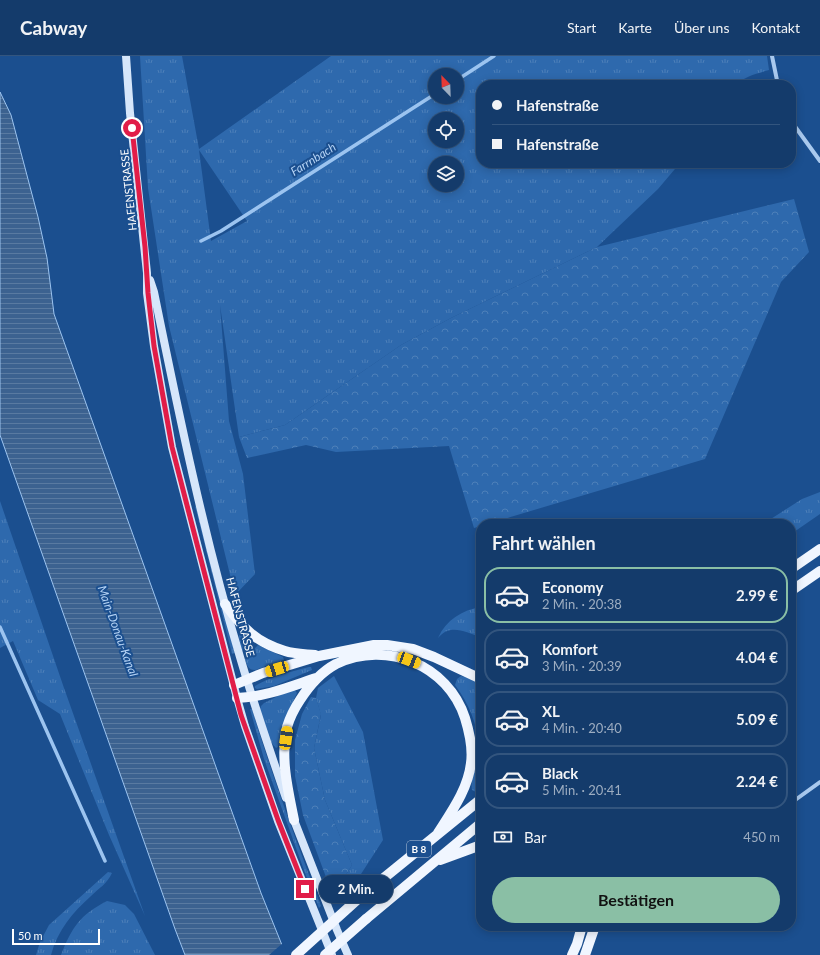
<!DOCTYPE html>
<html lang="de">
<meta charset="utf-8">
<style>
body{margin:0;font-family:Lato,sans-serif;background:#214673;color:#f1f3f6;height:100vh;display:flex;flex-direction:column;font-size:15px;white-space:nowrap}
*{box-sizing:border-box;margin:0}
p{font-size:13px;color:#9dadc1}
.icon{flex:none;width:22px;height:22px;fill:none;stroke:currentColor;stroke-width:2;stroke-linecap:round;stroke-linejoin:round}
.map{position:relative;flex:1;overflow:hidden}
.side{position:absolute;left:476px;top:463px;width:320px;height:412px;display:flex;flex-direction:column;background:#143b6b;border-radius:16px;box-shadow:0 2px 10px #0003,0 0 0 1px #33557e}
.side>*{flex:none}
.guide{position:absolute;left:476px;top:24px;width:320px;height:88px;border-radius:16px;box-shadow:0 2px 10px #0003,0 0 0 1px #33557e;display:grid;align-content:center;height:88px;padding:0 16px;background:#143b6b}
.needle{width:26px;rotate:337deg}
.buttons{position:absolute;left:428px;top:12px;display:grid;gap:8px}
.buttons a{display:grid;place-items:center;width:36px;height:36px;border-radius:50%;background:#143b6b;box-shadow:0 2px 10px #0003,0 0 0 1px #33557e;font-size:20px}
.scale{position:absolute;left:12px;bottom:10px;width:88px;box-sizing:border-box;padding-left:4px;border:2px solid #fff;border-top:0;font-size:11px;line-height:14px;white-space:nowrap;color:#fff;-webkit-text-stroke:3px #1b4f8f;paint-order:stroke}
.end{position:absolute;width:18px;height:18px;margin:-9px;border:5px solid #e11d48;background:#fff;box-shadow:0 0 0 2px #fff}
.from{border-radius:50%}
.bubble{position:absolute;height:28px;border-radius:14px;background:#143b6b;box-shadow:0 2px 10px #0003,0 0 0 1px #33557e;font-size:13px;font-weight:700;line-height:28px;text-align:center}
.car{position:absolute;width:12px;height:24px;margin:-12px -6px;border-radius:5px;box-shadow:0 0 3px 1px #0007;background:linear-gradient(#f5c518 24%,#345 0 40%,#f5c518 0 76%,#345 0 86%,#f5c518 0)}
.guide b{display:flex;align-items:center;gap:14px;height:38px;font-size:15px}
.guide b+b{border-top:1px solid #33557e}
.guide i{width:10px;height:10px;background:#f1f3f6}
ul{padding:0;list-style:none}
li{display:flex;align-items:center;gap:12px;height:56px;margin:0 8px 6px;padding:0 8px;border:2px solid #33557e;border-radius:16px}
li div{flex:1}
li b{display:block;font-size:15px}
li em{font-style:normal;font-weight:700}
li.current{border-color:#8abfa5}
li>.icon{width:36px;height:36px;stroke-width:1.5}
h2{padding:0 16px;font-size:18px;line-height:48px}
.pay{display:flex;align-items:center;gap:10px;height:44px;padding:0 16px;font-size:15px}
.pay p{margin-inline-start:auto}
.button{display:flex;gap:8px;margin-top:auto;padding:8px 16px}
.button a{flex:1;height:46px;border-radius:24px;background:#8abfa5;color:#111;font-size:16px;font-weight:700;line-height:46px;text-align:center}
header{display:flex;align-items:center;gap:24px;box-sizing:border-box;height:56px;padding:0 20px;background:#143b6b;border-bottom:1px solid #33557e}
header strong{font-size:19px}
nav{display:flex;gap:22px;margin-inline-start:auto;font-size:14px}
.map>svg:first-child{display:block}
.grass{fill:url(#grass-tufts);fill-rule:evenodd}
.forest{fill:url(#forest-crowns)}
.water{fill:url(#water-rules);stroke:#9cc4f0}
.pier{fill:#1b4f8f}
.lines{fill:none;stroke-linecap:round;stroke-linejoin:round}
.stream{stroke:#9cc4f0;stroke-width:3.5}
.street{stroke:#a9c9ee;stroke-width:4}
.secondary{stroke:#d6e6fa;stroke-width:8}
.primary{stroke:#f0f6ff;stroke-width:10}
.primary-bridge{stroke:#f0f6ff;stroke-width:10}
.route{stroke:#e11d48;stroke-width:5}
.labels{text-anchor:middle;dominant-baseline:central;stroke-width:4;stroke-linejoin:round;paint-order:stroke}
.shield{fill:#1b4f8f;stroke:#bbcadd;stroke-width:1}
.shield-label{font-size:10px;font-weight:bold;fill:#fff}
.street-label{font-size:11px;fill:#fff;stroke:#1b4f8f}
.water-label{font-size:12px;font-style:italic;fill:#b5d3f5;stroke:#1b4f8f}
</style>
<header>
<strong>Cabway</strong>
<nav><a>Start</a><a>Karte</a><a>Über uns</a><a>Kontakt</a></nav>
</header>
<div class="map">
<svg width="820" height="899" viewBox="0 0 820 899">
<defs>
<pattern id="grass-tufts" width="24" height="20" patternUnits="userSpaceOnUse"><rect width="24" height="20" fill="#2e69ad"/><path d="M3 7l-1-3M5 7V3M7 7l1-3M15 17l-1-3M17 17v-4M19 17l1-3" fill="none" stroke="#4d80b9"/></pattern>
<pattern id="forest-crowns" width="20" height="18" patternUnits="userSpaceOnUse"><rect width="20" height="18" fill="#2e69ad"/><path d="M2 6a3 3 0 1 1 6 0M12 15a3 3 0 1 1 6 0" fill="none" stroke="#4d80b9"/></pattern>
<pattern id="water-rules" width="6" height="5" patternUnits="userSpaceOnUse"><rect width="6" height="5" fill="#3c6290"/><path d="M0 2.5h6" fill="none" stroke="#597aa1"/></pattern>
</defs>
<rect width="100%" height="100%" fill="#1b4f8f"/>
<path class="grass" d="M140 0H182L199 93 331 0H767L769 14C756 18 745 20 736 29H481V107H680L658 133 597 191 451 262 401 289 285 369 239 381 220 249 229 365 243 418 255 518 235 539 169 270 148 132ZM435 19H457V41H435ZM435 63H457V85H435ZM199 94 247 165 211 185ZM435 107H457V129H435Z
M820 436V458L791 478V468H763L802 443Z
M0 445 64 632 145 860 109 779 60 658 38 644 13 585 0 592Z
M196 450 235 597 232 598 196 454 195 451Z
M481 551V581C465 576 450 567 438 582 446 564 462 554 481 551Z
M239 576 251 584 242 595 239 581Z
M258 589 283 601 284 604 255 614C248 614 247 609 245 603Z
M309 611H311L312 614 274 630 257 633 255 632V630C272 620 290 616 309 611Z
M334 620 363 676 383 784 361 818 333 840 352 809 325 744 314 692 321 659 316 642 318 632Z
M461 620 468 622 481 628V732L476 736 472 734C470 727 475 714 477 707 482 678 472 652 455 629L457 623Z
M292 633H294L297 637 287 658 278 691 276 692C267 684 264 665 260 653L261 650 264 647Z
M250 653H252C272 720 296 785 321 850L319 852 305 817 264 703Z
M108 816 112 817C107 828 99 832 91 840 73 856 57 875 51 899H36L40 886 49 869Z
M107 845 125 849 134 858 155 899H61C72 871 80 859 107 845Z"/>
<path class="forest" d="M794 143 809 196 781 226 705 403 487 468H481V470L474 472 449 390 336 396 306 389 247 402 239 381 285 369 401 289 451 262 597 191Z
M311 641 316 642 321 658 314 692 325 744 352 809 333 840 303 759 295 720V684L302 658Z"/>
<path class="water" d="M0 36 11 59 38 161 47 202 54 258 261 837 286 899H185L175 873 0 379Z"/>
<path class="pier" d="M283 887 288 899H269Z"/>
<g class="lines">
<path class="stream" d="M457 24 494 0
M201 185 221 175 435 38
M0 571 105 805"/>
<path class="street" d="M772 0 778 29
M791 65 820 105
M791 747 820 726"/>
<path class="secondary" d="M126 0 130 57 147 217V237L154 290 172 391 237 642 245 670 278 765 332 899
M150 224 154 236C179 359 204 481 240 601 254 649 270 695 286 742
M292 759 337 874 348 899"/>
<path class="primary" d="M791 513 820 493
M791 535 820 515
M225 548C243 572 255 586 285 595 294 598 305 598 315 599
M234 629 263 617 319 600 374 589H387L413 593 434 601 481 623
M237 642C265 641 289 631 316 622
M294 764C288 734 280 702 287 671 290 661 294 653 300 644 309 630 321 616 336 608 387 584 448 609 465 662 469 675 473 693 471 707 468 733 452 755 438 777
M440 804 481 789
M358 843 481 743
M366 863 481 767
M572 899 577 888 582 870
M585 899 595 870"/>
<path class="primary-bridge" d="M296 899 358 843
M325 899 366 863"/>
</g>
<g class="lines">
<path class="route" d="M132 72 145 191 148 237 154 290 172 391 241 659 278 764 305 833"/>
</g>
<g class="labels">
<rect class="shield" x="407" y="785" width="24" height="16" rx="3"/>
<g class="shield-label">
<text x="419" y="793">B 8</text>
</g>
<g class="street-label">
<text transform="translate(128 134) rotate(-96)">HAFENSTRASSE</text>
<text transform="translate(241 561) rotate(75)">HAFENSTRASSE</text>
</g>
<g class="water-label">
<text transform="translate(313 103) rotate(-32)">Farrnbach</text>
<text transform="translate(118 575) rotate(70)">Main-Donau-Kanal</text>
</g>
</g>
</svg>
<div class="buttons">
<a><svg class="needle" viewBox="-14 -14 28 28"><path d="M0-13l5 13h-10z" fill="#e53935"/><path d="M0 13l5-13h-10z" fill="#9dadc1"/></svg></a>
<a><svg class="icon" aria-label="locate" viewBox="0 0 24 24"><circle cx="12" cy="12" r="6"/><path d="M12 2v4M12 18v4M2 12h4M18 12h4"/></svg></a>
<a><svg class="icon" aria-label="layers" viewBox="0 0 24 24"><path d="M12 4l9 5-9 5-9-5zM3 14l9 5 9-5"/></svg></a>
</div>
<div class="scale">50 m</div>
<i class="end from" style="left:132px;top:72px"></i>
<i class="end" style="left:305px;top:833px"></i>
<div class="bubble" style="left:319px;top:819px;width:74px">2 Min.</div>
<i class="car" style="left:409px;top:604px;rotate:111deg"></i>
<i class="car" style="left:277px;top:613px;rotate:253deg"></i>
<i class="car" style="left:286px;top:682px;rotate:8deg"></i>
<div class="guide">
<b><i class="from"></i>Hafenstraße</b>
<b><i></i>Hafenstraße</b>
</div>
<section class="side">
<h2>Fahrt wählen</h2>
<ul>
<li class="current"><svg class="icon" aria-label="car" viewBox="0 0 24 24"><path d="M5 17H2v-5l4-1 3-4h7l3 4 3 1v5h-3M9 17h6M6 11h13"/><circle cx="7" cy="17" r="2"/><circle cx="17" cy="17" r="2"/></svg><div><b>Economy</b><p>2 Min. · 20:38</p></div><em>2.99 €</em></li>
<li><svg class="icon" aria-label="car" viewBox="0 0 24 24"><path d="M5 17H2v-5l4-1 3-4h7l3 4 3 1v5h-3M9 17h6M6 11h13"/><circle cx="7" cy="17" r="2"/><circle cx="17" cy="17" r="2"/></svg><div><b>Komfort</b><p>3 Min. · 20:39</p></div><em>4.04 €</em></li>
<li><svg class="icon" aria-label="car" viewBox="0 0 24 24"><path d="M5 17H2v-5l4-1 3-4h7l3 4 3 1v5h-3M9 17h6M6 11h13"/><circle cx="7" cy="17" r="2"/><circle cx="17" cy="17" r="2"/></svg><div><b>XL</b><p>4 Min. · 20:40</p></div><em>5.09 €</em></li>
<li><svg class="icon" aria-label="car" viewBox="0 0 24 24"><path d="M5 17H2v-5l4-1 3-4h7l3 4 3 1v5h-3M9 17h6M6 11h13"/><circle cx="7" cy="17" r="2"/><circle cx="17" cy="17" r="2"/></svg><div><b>Black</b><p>5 Min. · 20:41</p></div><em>2.24 €</em></li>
</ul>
<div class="pay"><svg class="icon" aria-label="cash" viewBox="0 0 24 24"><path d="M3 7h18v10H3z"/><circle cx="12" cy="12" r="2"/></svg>Bar<p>450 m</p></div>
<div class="button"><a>Bestätigen</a></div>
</section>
</div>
